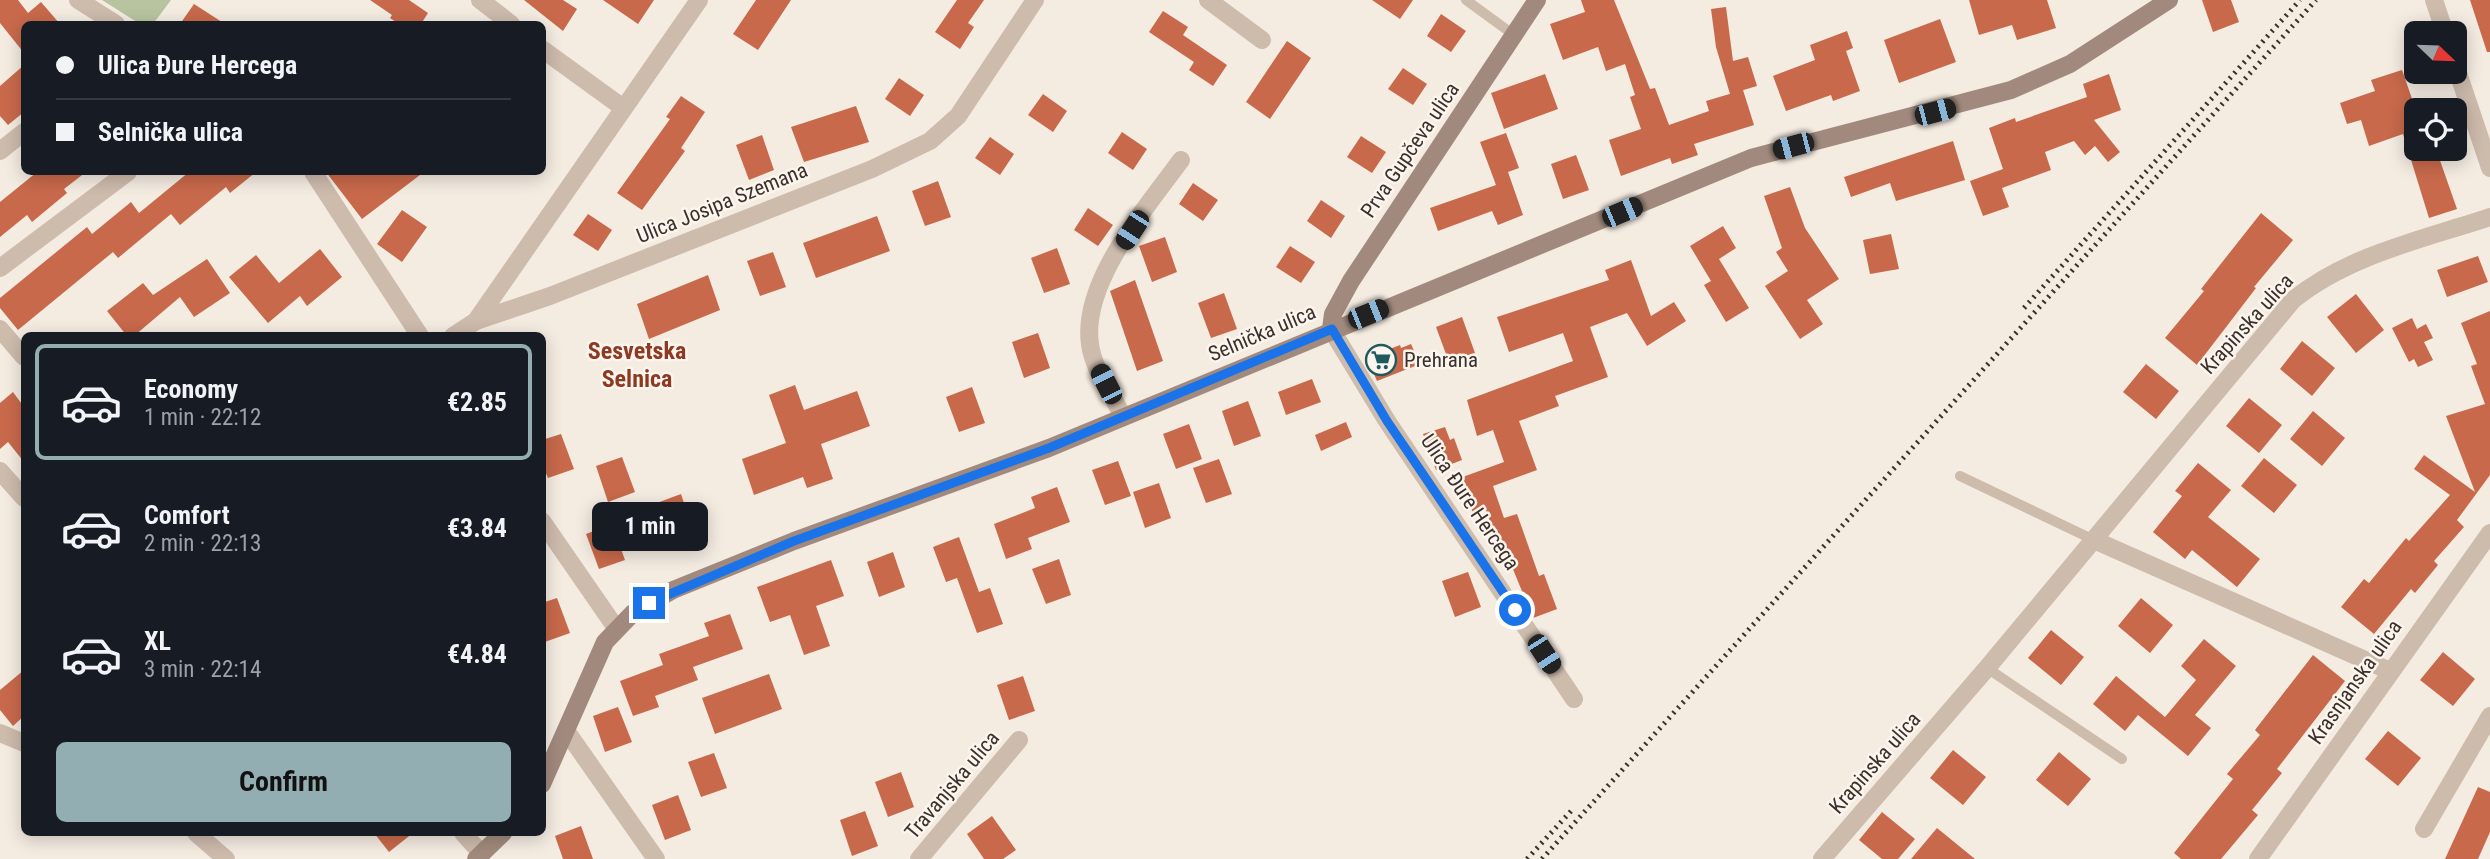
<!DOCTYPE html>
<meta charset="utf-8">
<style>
body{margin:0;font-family:"Roboto Condensed",sans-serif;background:#242831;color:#f1f3f6;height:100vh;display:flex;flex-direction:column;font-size:26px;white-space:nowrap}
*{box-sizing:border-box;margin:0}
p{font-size:23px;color:#9ea1a6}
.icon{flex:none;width:38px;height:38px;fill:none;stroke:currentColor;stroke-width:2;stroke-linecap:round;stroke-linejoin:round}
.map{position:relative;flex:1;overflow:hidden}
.drawer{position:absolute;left:21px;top:332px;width:525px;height:504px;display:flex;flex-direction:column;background:#171b24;border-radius:10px;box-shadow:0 4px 18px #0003}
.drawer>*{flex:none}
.guide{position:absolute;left:21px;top:21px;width:525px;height:154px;border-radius:10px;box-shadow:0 4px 18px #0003;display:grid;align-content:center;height:154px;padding:0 35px;background:#171b24}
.needle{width:46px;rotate:113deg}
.controls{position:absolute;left:2404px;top:21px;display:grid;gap:14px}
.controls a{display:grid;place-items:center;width:63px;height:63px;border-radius:10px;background:#171b24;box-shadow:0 4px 18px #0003;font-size:35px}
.end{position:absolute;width:32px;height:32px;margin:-16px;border:9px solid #1a73e8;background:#fff;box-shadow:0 0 0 4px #fff}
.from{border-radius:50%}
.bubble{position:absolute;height:49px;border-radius:10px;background:#171b24;box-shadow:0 4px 18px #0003;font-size:23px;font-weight:700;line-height:49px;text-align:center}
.car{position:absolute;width:21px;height:42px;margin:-21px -10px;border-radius:9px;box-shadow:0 0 5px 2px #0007;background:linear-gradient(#222 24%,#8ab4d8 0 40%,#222 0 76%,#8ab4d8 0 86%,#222 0)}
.guide b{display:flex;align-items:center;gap:24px;height:66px;font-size:26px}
.guide b+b{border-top:2px solid #363941}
.guide i{width:18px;height:18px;background:#f1f3f6}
ul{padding:12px 0 0;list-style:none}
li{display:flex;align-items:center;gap:21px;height:116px;margin:0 14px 10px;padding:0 21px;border:4px solid transparent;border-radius:10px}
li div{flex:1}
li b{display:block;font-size:26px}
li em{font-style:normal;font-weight:700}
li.active{border-color:#92aeb2}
li>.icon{width:63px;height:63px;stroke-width:1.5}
.primary-button{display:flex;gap:14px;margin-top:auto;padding:14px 35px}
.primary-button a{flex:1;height:80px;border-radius:10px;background:#92aeb2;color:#111;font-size:28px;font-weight:700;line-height:80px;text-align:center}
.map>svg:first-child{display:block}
.green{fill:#b8c4a0}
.building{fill:#c8694b}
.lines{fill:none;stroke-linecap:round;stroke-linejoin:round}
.lane{stroke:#cdbbac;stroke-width:10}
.street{stroke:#cdbbac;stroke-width:18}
.secondary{stroke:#a18a7d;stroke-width:18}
.rail{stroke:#3b302b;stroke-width:5;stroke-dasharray:2 5;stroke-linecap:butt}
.route{stroke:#1a73e8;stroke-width:9}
.labels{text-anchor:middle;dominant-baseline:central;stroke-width:5;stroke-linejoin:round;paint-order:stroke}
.street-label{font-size:21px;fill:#3b302b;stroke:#fbf5ee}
.poi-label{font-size:21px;fill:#3b302b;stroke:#fbf5ee;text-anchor:start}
.quarter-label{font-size:24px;font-weight:bold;fill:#8c3b22;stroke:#fbf5ee}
</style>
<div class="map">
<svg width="2490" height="859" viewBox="0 0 2490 859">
<rect width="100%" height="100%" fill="#f4ebe1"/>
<path class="green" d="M102 0H171L153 24H140Z"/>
<path class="building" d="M0 0H18L28 13 41 2 60 24H24V53L0 23Z
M370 0H409L428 13 421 24H399L390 18 392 15Z
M524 0H563L577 9 563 31Z
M603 0H654L638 24Z
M756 0H791L758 50 733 34Z
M957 0H984L968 23 974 27 960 49 935 32Z
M1372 0H1413L1400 19Z
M1581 0H1614L1650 89 1655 88 1669 125 1709 111 1706 101 1743 90 1754 125 1694 144 1698 155 1672 164 1670 158 1621 176 1609 140 1641 129 1630 97 1635 95 1625 64 1606 71 1598 47 1563 60 1550 24 1585 12Z
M1969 0H2047L2056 28 2017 40 2012 25 1979 35Z
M2202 0H2231L2239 22 2213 32Z
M2470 0H2490V52H2487Z
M194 4 225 24H180Z
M1726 7 1733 61 1748 57 1757 86 1730 94 1716 47 1711 9Z
M1163 11 1188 27 1183 35 1227 65 1213 86 1189 70 1194 62 1149 32Z
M1441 14 1466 31 1451 52 1427 36Z
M1940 19 1956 62 1899 83 1884 40Z
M1847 31 1853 48 1846 51 1860 91 1833 101 1831 95 1786 111 1773 76 1815 60 1810 45Z
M1287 41 1311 58 1270 119 1246 102Z
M24 65V112L8 125 0 116V86Z
M1403 68 1427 84 1413 105 1388 89Z
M2402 70 2417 113V149H2436L2457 209 2429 218 2403 134 2369 146 2361 120 2347 124 2340 103 2375 91 2371 80Z
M1545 74 1558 109 1504 129 1491 93Z
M2109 74 2121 110 2094 120 2120 152 2108 162 2095 146 2085 155 2074 141 2045 152 2051 170 2002 188 2009 207 1983 216 1970 181 2003 169 1989 128 2015 118 2016 122 2087 97 2083 84Z
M899 78 924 95 910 116 885 99Z
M1043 94 1067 111 1053 132 1028 115Z
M681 96 705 112 681 148 685 151 642 210 617 193 670 119 666 117Z
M856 106 869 142 804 162 791 127Z
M1122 132 1147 149 1133 170 1108 153Z
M1506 133 1519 168 1508 172 1523 215 1498 225 1492 211 1438 231 1430 208 1496 185 1480 142Z
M762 135 774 170 749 180 736 145Z
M1361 136 1386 152 1372 173 1347 157Z
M990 137 1014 154 1000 175 975 158Z
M1953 141 1965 180 1896 201 1890 183 1851 197 1844 177Z
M1576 155 1589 190 1563 199 1551 164Z
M37 172H86L64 189 67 193 32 222 27 215 0 237V202Z
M189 172H256L230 193 226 187 180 225 171 214 118 258 113 252 18 330 0 308V298L87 227 92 234 131 202 139 213Z
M326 172H424L362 219Z
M938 181 951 217 925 226 912 191Z
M1193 183 1218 200 1203 221 1179 204Z
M1790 187 1805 228 1839 279 1807 300 1823 324 1800 339 1765 286 1788 271 1776 252 1782 248 1764 196Z
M1321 200 1345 216 1331 238 1307 221Z
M1088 208 1113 225 1098 246 1074 230Z
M402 210 427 227 402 262 377 244Z
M2261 213 2293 240 2254 287 2256 288 2197 365 2165 338 2204 291 2201 289Z
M588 214 612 230 598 251 573 235Z
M877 216 890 251 816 278 803 243Z
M1723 226 1736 248 1719 259 1749 308 1726 322 1704 285 1711 281 1690 246Z
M1891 234 1899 269 1870 274 1863 240Z
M1165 237 1177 272 1152 282 1139 246Z
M1290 246 1315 262 1301 283 1276 267Z
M1057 248 1070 284 1044 293 1031 258Z
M320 249 342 277 307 306 300 296 268 323 229 277 256 255 279 283Z
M773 252 786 287 760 296 747 261Z
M2478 256 2488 282 2447 297 2437 270Z
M207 259 230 293 194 317 180 297 134 336H127L107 311 143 283 153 295Z
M1631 260 1651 316 1674 302 1686 321 1647 346 1627 313 1590 327 1608 377 1555 396 1559 406 1519 421 1537 470 1493 486 1504 518 1517 514 1539 576 1544 574 1557 609 1533 618 1508 557 1503 559 1485 508 1473 513 1460 478 1504 462 1493 430 1477 436 1467 400 1573 361 1563 333 1509 352 1497 317 1609 280 1605 270Z
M708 275 720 310 649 339 637 304Z
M1135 280 1163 361 1137 371 1110 291Z
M1224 293 1237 329 1211 338 1198 303Z
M2356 294 2384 330 2356 353 2327 317Z
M2490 311V475L2457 520 2464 527 2434 561 2438 565 2415 593 2411 589 2374 634 2341 607 2364 579 2369 583 2406 538 2409 541 2450 495 2414 469 2424 455 2475 492 2446 416 2485 404 2471 366 2477 364 2461 323Z
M1462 317 1475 353 1449 362 1436 327Z
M2412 318 2417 329 2426 324 2433 338 2424 342 2433 360 2418 367 2414 359 2409 362 2392 328Z
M1038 333 1050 368 1024 378 1012 342Z
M2302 341 2335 368 2312 396 2280 369Z
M1411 344 1420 364 1377 381 1367 358 1400 345 1401 348Z
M2146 364 2179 391 2156 419 2123 392Z
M1312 379 1321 402 1286 415 1278 392Z
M795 385 804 410 857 391 870 426 821 444 833 479 807 488 803 477 754 495 742 459 786 443 769 395Z
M972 387 985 423 959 432 946 397Z
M13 392 24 407V462L8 442 0 449V403Z
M2249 398 2282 425 2259 453 2226 426Z
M1248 401 1261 436 1234 446 1222 411Z
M2313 411 2345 438 2322 466 2290 439Z
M1346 422 1352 437 1321 451 1315 435Z
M1189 424 1202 459 1176 469 1163 434Z
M1445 427 1450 440 1454 438 1462 460 1436 470 1423 434Z
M561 434 574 469 548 478 542 464V440Z
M622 457 635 492 608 502 596 466Z
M2264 458 2297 485 2274 513 2241 486Z
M1219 459 1232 494 1206 503 1193 468Z
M1118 461 1131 496 1105 505 1092 470Z
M2198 463 2231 490 2208 517 2260 559 2237 587 2192 550 2185 559 2153 532 2182 496 2175 491Z
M1159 483 1171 518 1145 528 1133 492Z
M1057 487 1070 522 1028 538 1032 549 1006 559 994 524 1035 508 1031 497Z
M681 494 693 530 667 539 654 504Z
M612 524 625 560 599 569 586 534Z
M959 537 979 592 990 588 1003 624 977 633 957 578 946 582 933 547Z
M893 552 905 587 879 597 867 562Z
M1059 559 1071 595 1046 604 1032 569Z
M831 560 844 596 816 606 830 646 804 655 790 615 770 622 757 587Z
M1468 572 1481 607 1455 617 1442 581Z
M557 598 570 633 542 643V603Z
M2141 598 2173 625 2150 653 2118 626Z
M730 614 743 649 693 667 698 680 655 696 659 707 633 716 620 681 663 665 659 654 709 636 704 623Z
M2051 630 2084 657 2061 685 2028 658Z
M2204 639 2236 666 2195 715 2211 728 2188 756 2138 715 2125 731 2093 704 2116 676 2165 717 2196 680 2181 666Z
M2443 652 2475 679 2453 706 2420 680Z
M2313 655 2345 681 2277 769 2282 773 2252 810 2258 815 2221 859H2181L2174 853 2233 779 2227 774 2260 735 2255 730Z
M24 670V716L13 726 0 710V690Z
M769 674 782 709 715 734 702 698Z
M1023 676 1035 711 1009 720 997 685Z
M618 707 632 742 605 752 593 716Z
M2388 731 2421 758 2398 786 2365 759Z
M1953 750 1986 777 1963 805 1930 778Z
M2059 752 2091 779 2068 806 2036 780Z
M714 753 727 788 701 797 688 762Z
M901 772 914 807 888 817 875 782Z
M2478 787 2490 792V832L2478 859H2445Z
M678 795 691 830 665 840 652 805Z
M865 811 878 846 852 856 840 820Z
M1882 812 1915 839 1898 859H1882L1859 840Z
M992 816 1016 850 1003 859H984L967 834Z
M581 826 593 859H563L555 836Z
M1937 828 1975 859H1911Z
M374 833H413L389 852Z"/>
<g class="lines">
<path class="lane" d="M1466 0 1514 35
M1960 476 2094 540
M1987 668 2122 759"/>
<path class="street" d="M78 0 116 24
M480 0 511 24
M1208 0 1262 40
M2434 0 2445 33
M542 49 622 107
M2455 64 2490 168
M0 151 24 132
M313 172 420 336
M0 268 128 172
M476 321 699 0
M0 329 24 357
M1331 329 1387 421 1574 699
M453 336 476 321 550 296 872 169 930 141 958 116 1035 0
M1123 417C1112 394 1093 369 1090 344 1081 282 1147 207 1181 160
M0 471 24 498
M542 521 616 628
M2094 540 2390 671
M567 732 656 859
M0 733 24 743
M2424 829 2490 716
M196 833 226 859
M463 833 482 854
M919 859 1019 740
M1822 859 1987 668 2293 300C2348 255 2424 239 2490 217
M2258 859 2490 533"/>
<path class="secondary" d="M1331 329 1333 314 1351 281 1537 0
M542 784 605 642 633 613 673 590 794 541 1049 448 1751 158 2011 90 2070 64 2169 0
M476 859 503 833"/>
<path class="rail" d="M2024 308 2300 0
M1527 859 1572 810
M1542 859 2316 0"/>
</g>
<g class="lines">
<path class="route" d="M649 603 794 541 1049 448 1332 329 1387 421 1515 610"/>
</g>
<defs>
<g id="supermarket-ring" transform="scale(1.575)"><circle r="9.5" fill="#fbf5ee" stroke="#1f5a5e" stroke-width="1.5"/><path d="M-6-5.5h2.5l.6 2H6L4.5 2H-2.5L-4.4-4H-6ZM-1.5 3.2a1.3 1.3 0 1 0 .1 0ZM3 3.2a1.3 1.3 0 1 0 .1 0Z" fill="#1f5a5e"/></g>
</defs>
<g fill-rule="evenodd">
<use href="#supermarket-ring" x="1381" y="360"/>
</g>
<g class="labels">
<g class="street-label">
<text transform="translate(1410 150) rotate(-56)">Prva Gupčeva ulica</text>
<text transform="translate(722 203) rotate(-22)">Ulica Josipa Szemana</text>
<text transform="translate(2247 324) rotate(-48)">Krapinska ulica</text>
<text transform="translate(1262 333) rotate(-23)">Selnička ulica</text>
<text transform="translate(1470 502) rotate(56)">Ulica Đure Hercega</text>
<text transform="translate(2355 682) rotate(-55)">Krasnjanska ulica</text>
<text transform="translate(1875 763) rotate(-49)">Krapinska ulica</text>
<text transform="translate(952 785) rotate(-50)">Travanjska ulica</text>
</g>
<g class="poi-label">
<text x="1404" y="360">Prehrana</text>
</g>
<g class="quarter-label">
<text x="637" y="351">Sesvetska<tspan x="637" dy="28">Selnica</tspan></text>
</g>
</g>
</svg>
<div class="controls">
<a><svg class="needle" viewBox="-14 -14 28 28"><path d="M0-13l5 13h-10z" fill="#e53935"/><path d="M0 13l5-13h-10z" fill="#9ea1a6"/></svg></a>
<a><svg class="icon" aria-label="locate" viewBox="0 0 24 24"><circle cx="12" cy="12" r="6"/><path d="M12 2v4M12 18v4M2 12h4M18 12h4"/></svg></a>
</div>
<i class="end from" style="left:1515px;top:610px"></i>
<i class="end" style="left:649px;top:603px"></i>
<div class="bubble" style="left:592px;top:502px;width:116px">1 min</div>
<i class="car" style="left:1935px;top:112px;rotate:75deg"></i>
<i class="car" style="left:1793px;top:146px;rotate:255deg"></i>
<i class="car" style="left:1622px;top:212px;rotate:67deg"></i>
<i class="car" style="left:1132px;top:230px;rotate:213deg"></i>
<i class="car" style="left:1368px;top:314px;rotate:68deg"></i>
<i class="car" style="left:1106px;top:384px;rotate:333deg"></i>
<i class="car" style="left:1544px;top:654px;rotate:147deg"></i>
<div class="guide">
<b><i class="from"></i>Ulica Đure Hercega</b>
<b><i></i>Selnička ulica</b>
</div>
<section class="drawer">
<ul>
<li class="active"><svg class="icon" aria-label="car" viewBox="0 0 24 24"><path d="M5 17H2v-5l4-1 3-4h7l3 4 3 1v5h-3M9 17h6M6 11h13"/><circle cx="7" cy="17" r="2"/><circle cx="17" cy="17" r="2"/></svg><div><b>Economy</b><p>1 min · 22:12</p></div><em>€2.85</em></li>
<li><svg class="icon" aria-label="car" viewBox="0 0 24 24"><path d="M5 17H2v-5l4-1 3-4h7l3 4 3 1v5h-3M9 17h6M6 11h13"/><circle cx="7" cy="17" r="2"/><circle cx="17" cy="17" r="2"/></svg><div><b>Comfort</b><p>2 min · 22:13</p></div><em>€3.84</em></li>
<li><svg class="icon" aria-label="car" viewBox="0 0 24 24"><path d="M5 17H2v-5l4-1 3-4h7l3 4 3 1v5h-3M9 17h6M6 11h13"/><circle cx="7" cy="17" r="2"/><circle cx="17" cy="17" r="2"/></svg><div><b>XL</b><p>3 min · 22:14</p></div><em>€4.84</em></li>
</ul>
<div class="primary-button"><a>Confirm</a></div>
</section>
</div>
